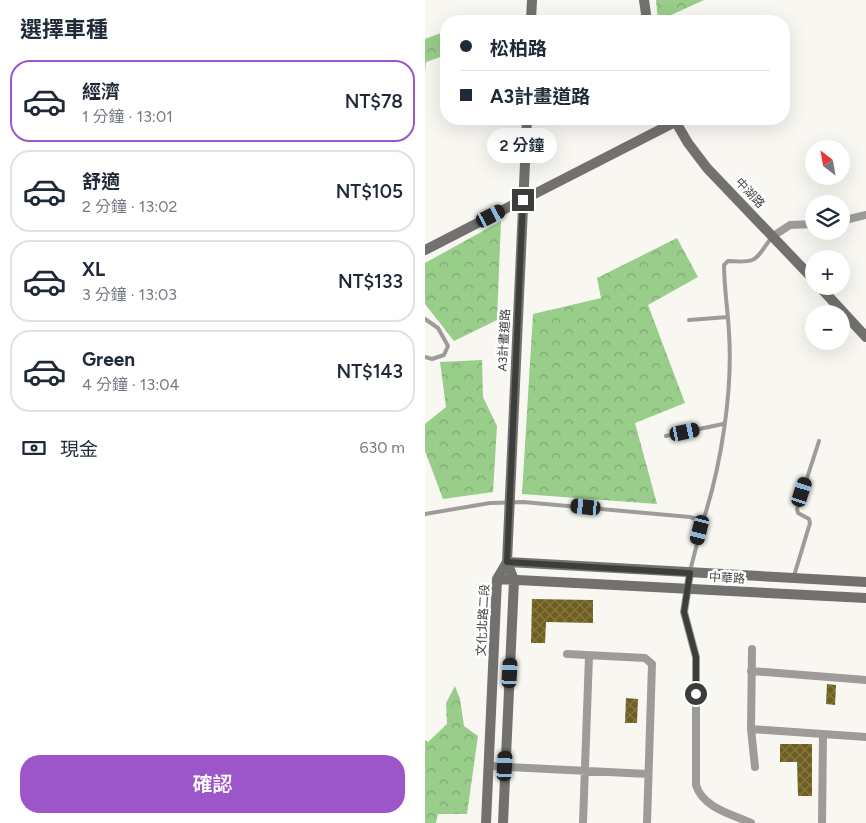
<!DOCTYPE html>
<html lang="zh-TW">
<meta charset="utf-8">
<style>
body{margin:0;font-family:Figtree,"Noto Sans TC",sans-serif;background:#f2f2f3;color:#1f2937;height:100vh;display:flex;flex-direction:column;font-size:19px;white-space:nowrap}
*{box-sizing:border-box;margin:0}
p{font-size:16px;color:#747a83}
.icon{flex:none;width:28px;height:28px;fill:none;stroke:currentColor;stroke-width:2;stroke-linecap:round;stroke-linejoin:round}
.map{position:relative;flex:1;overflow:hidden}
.panel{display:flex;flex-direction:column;background:#fff;width:425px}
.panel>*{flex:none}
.banner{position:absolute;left:15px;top:15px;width:350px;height:110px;border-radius:20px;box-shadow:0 5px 20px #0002;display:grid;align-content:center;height:110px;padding:0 20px;background:#fff}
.needle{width:32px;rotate:329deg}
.fabs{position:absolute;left:380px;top:140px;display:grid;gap:10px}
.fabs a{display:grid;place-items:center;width:45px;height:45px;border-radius:50%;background:#fff;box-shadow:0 5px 20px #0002;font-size:25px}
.end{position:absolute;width:22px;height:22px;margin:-11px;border:6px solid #3d3d3b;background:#fff;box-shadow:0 0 0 2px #fff}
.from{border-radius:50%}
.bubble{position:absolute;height:35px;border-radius:18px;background:#fff;box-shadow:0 5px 20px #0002;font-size:16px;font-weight:600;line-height:35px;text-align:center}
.car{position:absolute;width:15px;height:30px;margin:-15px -8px;border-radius:6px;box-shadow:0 0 4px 1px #0007;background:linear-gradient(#222 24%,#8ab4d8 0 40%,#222 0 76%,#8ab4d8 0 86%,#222 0)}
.banner b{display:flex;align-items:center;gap:18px;height:48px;font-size:19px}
.banner b+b{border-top:1px solid #e0e1e3}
.banner i{width:12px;height:12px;background:#1f2937}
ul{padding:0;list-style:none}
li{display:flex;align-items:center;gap:15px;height:82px;margin:0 10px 8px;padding:0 10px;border:2px solid #e0e1e3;border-radius:20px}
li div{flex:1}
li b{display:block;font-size:19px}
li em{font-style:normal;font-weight:600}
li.on{border-color:#9d56ca}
li>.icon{width:45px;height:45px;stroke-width:1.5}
h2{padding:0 20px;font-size:22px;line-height:60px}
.pay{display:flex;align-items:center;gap:12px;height:55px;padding:0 20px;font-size:19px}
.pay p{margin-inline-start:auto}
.action{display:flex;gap:10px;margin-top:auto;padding:10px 20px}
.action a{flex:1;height:58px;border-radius:20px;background:#9d56ca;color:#fff;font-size:20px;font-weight:600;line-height:58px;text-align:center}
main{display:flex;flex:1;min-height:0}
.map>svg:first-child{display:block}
.forest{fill:url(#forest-crowns)}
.building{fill:url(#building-cross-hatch)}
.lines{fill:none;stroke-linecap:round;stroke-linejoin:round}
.lane{stroke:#9e9c9a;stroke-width:4}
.street{stroke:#9e9c9a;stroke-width:8}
.secondary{stroke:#73716f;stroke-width:10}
.route{stroke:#3d3d3b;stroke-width:6}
.labels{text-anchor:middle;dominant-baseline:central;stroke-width:5;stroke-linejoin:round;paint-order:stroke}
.street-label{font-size:12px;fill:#3d3d3b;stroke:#fff}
</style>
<main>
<section class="panel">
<h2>選擇車種</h2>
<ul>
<li class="on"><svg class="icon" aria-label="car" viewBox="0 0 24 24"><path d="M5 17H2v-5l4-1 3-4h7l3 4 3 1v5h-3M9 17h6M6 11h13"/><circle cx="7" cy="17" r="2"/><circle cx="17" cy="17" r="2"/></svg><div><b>經濟</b><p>1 分鐘 · 13:01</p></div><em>NT$78</em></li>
<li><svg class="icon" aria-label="car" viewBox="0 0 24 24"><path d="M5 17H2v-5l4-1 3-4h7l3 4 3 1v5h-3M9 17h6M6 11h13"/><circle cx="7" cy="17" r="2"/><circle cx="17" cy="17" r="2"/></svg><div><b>舒適</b><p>2 分鐘 · 13:02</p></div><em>NT$105</em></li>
<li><svg class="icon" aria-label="car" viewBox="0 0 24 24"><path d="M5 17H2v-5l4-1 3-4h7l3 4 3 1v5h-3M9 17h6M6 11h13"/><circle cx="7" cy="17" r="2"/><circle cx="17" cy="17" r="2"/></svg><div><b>XL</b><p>3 分鐘 · 13:03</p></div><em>NT$133</em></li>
<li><svg class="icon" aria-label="car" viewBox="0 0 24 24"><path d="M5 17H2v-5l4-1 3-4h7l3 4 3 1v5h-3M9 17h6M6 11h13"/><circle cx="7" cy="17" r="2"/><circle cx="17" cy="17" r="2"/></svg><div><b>Green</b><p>4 分鐘 · 13:04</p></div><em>NT$143</em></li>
</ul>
<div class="pay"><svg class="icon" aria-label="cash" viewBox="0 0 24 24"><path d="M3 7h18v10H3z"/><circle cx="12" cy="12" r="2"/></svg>現金<p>630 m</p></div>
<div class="action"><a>確認</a></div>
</section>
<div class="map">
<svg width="441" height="823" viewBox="0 0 441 823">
<defs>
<pattern id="forest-crowns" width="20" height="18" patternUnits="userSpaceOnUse" patternTransform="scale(1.25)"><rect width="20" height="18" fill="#99cd8a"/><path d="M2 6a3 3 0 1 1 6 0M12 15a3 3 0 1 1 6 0" fill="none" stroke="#7ea872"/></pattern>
<pattern id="building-cross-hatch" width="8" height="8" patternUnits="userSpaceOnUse" patternTransform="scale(1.25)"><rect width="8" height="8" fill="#6f5f1f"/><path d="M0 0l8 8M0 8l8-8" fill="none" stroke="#847848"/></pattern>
</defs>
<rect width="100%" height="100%" fill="#f8f7f2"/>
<path class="forest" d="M231 0H279L233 21Z
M21 31V55L1 62 0 73V39Z
M76 221 72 320 29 341 0 304V263Z
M252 238 273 277 223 305 260 403 210 423 232 504 97 494 108 314 176 298 172 278Z
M57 360 58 397 72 426 68 492 18 499 0 451V424L21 407 15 362Z
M30 686 35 699 39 726 53 736 42 814H13L11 823H0V740L3 742 22 724 21 703Z"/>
<path class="building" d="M107 599 168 600V623L121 622 120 643H106Z
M402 684 411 685 410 705 401 704Z
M201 698 213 699 212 723H200Z
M355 744H387V796H373L372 762H355Z"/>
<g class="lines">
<path class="lane" d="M0 319 13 328 23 346 19 355 7 359 0 357
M264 320 303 317
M241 436 298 424
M0 514 65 503 98 502 265 517 278 521 265 571
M278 521C296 466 308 391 304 333 303 311 299 287 299 265L303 261C335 263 329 260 347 237
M369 576 385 523 384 519 373 513 372 509 394 441"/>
<path class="street" d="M416 221 441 215
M348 236 365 225 389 224
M265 573 259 612 271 657V785C277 807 306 814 326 823
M327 649 326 729 330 767
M142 654 220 658 227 664 222 823
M326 671 441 680
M326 729 441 737
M64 766 223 774
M158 823 164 656
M397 823 398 734"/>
<path class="secondary" d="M219 0 222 21
M106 21 107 0
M249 119 263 143 282 168 389 280
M0 250 250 122
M394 286 441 337
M82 562 441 582
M72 579 441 598
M61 823 72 579 82 562
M78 823 89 580 82 562 102 119"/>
</g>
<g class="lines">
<path class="route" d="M98 200 82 562 265 573 259 612 271 657V694"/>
</g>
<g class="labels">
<g class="street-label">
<text transform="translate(325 193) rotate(47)">中湖路</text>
<text transform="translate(79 340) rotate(-87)">A3計畫道路</text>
<text transform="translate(302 578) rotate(3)">中華路</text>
<text transform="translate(58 620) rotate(-87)">文化北路二段</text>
</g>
</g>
</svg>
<div class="fabs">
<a><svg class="needle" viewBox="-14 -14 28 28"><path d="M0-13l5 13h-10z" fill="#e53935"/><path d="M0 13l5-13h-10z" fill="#747a83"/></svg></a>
<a><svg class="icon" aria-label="layers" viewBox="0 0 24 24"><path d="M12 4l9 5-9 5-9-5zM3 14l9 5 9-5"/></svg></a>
<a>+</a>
<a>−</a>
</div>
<i class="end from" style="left:271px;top:694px"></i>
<i class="end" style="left:98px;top:200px"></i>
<div class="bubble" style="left:62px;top:128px;width:70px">2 分鐘</div>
<i class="car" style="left:66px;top:216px;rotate:63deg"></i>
<i class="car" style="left:260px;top:432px;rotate:78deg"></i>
<i class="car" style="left:377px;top:492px;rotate:18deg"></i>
<i class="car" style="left:161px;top:507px;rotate:276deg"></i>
<i class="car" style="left:275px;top:530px;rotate:194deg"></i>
<i class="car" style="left:85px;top:673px;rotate:3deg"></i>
<i class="car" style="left:80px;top:766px;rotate:3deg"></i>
<div class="banner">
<b><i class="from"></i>松柏路</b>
<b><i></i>A3計畫道路</b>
</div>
</div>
</main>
